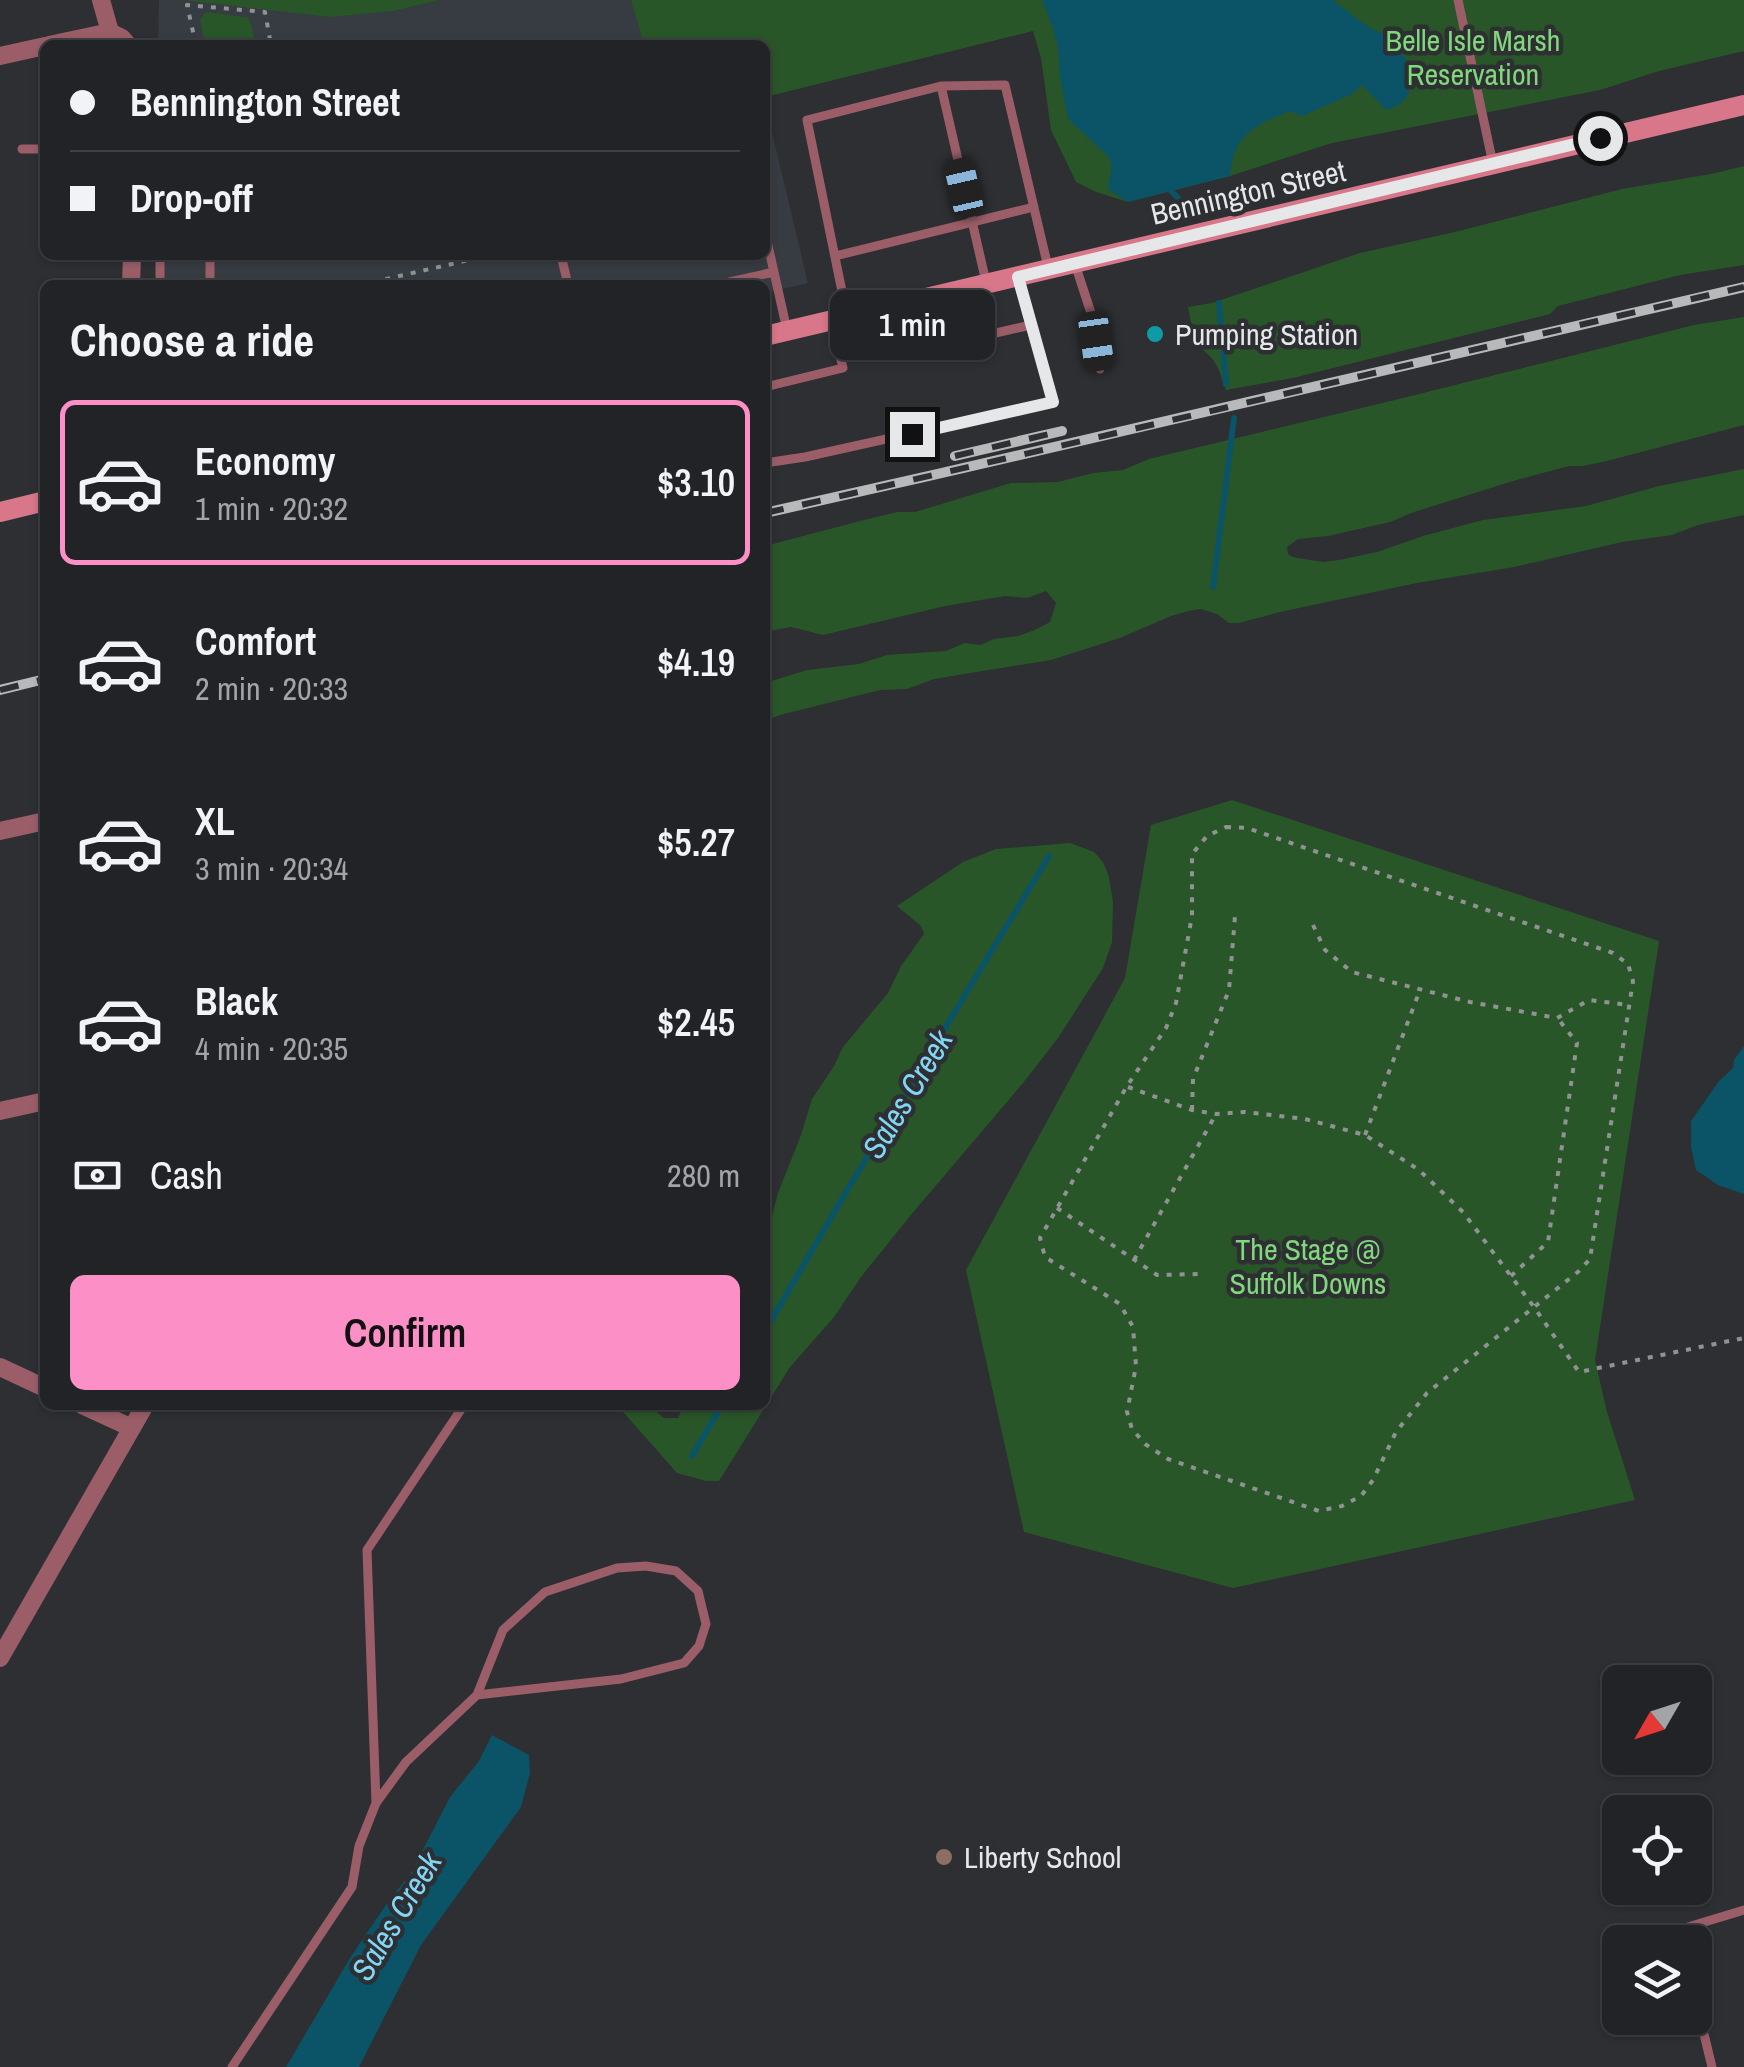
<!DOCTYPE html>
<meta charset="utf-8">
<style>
body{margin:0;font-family:"Archivo Narrow",sans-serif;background:#2a2b2e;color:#f1f3f6;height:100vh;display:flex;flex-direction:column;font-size:38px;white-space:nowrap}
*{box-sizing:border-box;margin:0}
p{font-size:32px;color:#a2a4a7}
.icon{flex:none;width:55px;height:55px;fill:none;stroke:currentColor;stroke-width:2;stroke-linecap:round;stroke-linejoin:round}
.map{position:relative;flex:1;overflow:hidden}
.panel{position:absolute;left:40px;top:280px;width:730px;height:1130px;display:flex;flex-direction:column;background:#222326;border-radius:15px;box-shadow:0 2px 8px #0004,0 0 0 2px #3f4043}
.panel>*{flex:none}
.guide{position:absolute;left:40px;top:40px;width:730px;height:220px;border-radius:15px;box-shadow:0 2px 8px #0004,0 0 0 2px #3f4043;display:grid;align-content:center;height:220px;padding:0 30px;background:#222326}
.needle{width:65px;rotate:231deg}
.tools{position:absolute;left:1602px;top:1665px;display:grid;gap:20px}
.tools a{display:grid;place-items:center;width:110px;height:110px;border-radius:15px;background:#222326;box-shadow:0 2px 8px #0004,0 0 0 2px #3f4043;font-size:50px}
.end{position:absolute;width:45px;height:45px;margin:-22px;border:12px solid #e6e7e9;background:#111;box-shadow:0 0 0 5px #111}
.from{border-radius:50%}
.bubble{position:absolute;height:70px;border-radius:15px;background:#222326;box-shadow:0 2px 8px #0004,0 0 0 2px #3f4043;font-size:32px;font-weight:600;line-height:70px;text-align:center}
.car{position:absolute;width:30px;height:60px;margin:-30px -15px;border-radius:12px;box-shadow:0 0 8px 2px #0007;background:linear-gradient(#222 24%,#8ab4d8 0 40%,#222 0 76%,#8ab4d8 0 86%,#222 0)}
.guide b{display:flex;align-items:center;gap:35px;height:95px;font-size:38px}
.guide b+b{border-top:2px solid #3f4043}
.guide i{width:25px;height:25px;background:#f1f3f6}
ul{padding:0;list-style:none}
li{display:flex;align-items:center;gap:30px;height:165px;margin:0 20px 15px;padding:0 10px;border:5px solid transparent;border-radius:15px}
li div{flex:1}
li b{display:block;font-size:38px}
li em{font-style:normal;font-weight:600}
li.selected{border-color:#fb8fc6}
li>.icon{width:90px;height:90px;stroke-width:1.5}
h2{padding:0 30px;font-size:45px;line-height:120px}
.pay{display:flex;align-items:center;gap:25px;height:110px;padding:0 30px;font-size:38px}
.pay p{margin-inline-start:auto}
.button{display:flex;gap:20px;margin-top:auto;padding:20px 30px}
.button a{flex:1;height:115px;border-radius:15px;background:#fb8fc6;color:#111;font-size:40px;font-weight:600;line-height:115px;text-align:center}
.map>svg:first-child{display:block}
.built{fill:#373b42}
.green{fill:#295628}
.water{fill:#0b5367}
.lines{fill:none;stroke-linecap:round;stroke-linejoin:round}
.stream{stroke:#0b5367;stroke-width:6}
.path{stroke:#909294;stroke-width:4;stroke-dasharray:5 8;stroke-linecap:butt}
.service{stroke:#9b5e69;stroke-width:9}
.minor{stroke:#9b5e69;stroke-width:18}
.secondary{stroke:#d8768a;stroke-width:20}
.rail-casing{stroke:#b7b9bb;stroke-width:10}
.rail{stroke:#2d2f32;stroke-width:6;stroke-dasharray:19;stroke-linecap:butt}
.route{stroke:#e6e7e9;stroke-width:12}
.culture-dot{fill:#0f9aa8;stroke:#2d2f32;stroke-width:4}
.education-dot{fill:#8d6e63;stroke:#2d2f32;stroke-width:4}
.labels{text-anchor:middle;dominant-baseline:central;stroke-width:9;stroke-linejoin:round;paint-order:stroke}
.park-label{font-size:30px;fill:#80d77c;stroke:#2d2f32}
.street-label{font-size:30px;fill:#e6e7e9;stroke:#2d2f32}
.poi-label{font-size:30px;fill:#e6e7e9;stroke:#2d2f32;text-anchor:start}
.water-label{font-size:32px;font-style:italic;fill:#83d6f3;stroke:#2d2f32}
</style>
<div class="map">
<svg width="1744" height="2067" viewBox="0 0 1744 2067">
<rect width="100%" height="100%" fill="#2d2f32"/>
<path class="built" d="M159 0H200L394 11 440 0H631L644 45H158Z
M765 103 808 283 765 293V285H156V255H765Z"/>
<path class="green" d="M183 0H440L394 11 330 17Z
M631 0H1744V51L1659 71 1600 90 1332 143 1230 176 1128 202 1096 192 1076 182 1051 130 1041 58 1033 31 765 97V45H644Z
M209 12 249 18 256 45H205L200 20 204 14Z
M1744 166V265L1680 275 1558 306 1550 314 1293 378 1226 390C1216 362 1218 362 1195 343L1188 307 1212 303 1360 253 1455 232 1622 189 1711 174Z
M1744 317V425L1607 461 1583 466H1569L1513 481 1414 512 1390 522 1328 536 1298 539 1287 547 1288 554 1292 557 1323 562 1339 560 1377 552 1423 536 1483 520 1586 506 1659 486 1744 469V515L1698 525 1672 535 1622 542 1514 567 1417 583 1280 612 1239 623H1229L1217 614 1201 609 1188 611 1171 616 1120 638 1051 660 934 679 907 689 880 690 780 715 765 721V683L807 670 859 664 887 655 946 651 965 643 980 645 994 639 1018 636 1035 630 1050 622 1056 603 1046 591 1027 598 1005 596 945 606 823 635 791 627 765 632V546L860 521 897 512H915L1011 483 1058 482 1093 473 1123 470 1149 459 1403 398 1694 325Z
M1232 800 1659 941 1595 1360 1607 1412 1635 1500 1233 1588 1024 1532 966 1270 1125 978 1151 825Z
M1070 843 1094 852 1103 862 1109 877 1113 902 1112 942 1103 968 1058 1038 1023 1083 910 1216 861 1277 834 1317 790 1367 719 1481H706L677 1473 617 1405H648L664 1418H678L684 1405H765V1242L778 1193 801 1135 812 1099 834 1066 843 1047 888 993 901 966 924 934 921 926 897 906 963 862 996 849Z"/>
<path class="water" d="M1042 0H1333L1365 25 1390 38 1414 70C1407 94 1413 101 1386 110L1362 85 1352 94 1302 116 1289 111C1254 126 1233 134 1230 176L1128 202 1108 189 1112 166 1109 157 1068 119 1060 78 1058 48 1053 28Z
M1744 1046V1194L1718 1185 1696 1170 1691 1147V1121L1719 1081 1733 1068 1734 1060Z
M492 1735 529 1755 530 1773 521 1807 421 1945 359 2067H286L350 1958 390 1899 411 1873 450 1797 479 1761Z"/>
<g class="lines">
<path class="stream" d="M1171 191 1184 204
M1219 303 1226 384
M1213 587 1234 418
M765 1331 846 1192 1049 856
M692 1456 722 1405"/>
<path class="path" d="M196 45 187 5 265 12 271 45
M360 285 491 255
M1226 827 1247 828 1613 953 1628 964 1633 981 1590 1259 1579 1271 1427 1393 1396 1432 1373 1480 1361 1496 1342 1506 1319 1511 1168 1459 1145 1444 1132 1429 1127 1412 1136 1366 1133 1327 1120 1304 1045 1257 1040 1238 1127 1086 1166 1028 1176 1003 1192 916V854L1207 836Z
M1313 925 1325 950 1352 972 1470 1002 1557 1018 1589 1000 1629 1005
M1128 1087 1192 1110 1216 1114 1245 1112 1305 1119 1365 1135 1419 1170 1463 1212 1534 1307 1579 1372 1744 1338
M1192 1110 1193 1079 1229 990 1235 916
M1365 1135 1420 990
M1057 1208 1157 1275 1200 1274
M1134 1260 1216 1114
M1511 1276 1548 1242 1577 1043 1559 1020"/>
<path class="service" d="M1458 0 1493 164
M941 86 1005 85 1048 267
M22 149H45
M765 232 787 330
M561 255 568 285
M835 256 1034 207
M1075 264 1091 313 1100 369
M160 285V255
M210 285V255
M716 285 774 272
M889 308 899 344 909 353 1031 325
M847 316 807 120 941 86 986 282
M765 387 843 368 832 322
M765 463 805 457 1053 402 1018 277
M376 1803 367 1550 464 1405
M1681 1942 1678 1930 1744 1910
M1695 1997 1712 2067
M232 2067 352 1887 359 1846 376 1803 406 1762 477 1695 503 1630 545 1592 617 1568 646 1566 676 1571 698 1591 706 1624 699 1646 684 1663 621 1679 477 1695"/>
<path class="minor" d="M101 0 110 32 122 38 128 45
M49 45 110 32
M0 56 45 46
M131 285 132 255
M0 831 45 821
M0 1111 45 1101
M0 1367 45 1388
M82 1405 132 1428
M0 1658 145 1405"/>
<path class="secondary" d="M765 336 1744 105
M0 512 45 501"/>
<g class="rail-casing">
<path id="rail" d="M955 456 1062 431
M765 513C1092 440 1418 362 1744 287
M0 690 45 679"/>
</g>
<use href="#rail" class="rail"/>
</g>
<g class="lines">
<path class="route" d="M912 434 1053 402 1018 277 1600 138"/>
</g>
<circle class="culture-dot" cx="1155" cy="334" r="10"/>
<circle class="education-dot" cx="944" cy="1857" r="10"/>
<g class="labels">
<g class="park-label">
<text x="1473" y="40">Belle Isle Marsh<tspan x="1473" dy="34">Reservation</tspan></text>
<text x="1308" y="1249">The Stage @<tspan x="1308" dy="34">Suffolk Downs</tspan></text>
</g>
<g class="street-label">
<text transform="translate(1248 192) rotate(-13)">Bennington Street</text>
</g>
<g class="poi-label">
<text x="1175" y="334">Pumping Station</text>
<text x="964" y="1857">Liberty School</text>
</g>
<g class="water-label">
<text transform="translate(907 1094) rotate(-59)">Sales Creek</text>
<text transform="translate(396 1916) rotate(-59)">Sales Creek</text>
</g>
</g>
</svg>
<div class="tools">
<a><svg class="needle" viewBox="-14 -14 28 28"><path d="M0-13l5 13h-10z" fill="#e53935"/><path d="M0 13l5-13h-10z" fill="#a2a4a7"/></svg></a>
<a><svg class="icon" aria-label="locate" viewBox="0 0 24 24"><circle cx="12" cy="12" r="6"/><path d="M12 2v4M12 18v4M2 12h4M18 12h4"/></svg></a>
<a><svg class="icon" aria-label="layers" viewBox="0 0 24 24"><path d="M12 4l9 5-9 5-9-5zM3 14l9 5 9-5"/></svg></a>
</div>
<i class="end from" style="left:1600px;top:138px"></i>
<i class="end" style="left:912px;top:434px"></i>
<div class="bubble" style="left:830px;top:290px;width:165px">1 min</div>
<i class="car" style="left:964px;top:188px;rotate:347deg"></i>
<i class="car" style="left:1096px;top:341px;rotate:172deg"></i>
<div class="guide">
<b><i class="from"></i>Bennington Street</b>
<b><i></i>Drop-off</b>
</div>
<section class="panel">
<h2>Choose a ride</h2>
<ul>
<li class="selected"><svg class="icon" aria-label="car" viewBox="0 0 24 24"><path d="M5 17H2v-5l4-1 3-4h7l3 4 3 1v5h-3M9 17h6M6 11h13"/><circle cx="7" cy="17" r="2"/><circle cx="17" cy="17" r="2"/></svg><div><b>Economy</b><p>1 min · 20:32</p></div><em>$3.10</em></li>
<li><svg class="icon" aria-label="car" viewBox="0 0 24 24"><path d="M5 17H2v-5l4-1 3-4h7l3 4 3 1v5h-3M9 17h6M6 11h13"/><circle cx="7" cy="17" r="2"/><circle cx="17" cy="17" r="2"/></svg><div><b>Comfort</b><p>2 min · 20:33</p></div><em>$4.19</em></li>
<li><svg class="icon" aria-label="car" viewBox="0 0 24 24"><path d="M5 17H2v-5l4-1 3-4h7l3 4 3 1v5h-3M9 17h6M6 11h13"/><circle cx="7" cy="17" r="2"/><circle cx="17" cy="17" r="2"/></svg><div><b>XL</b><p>3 min · 20:34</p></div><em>$5.27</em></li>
<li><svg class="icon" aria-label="car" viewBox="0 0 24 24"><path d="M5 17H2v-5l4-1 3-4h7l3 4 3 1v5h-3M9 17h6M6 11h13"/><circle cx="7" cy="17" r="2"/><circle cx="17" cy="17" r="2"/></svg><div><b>Black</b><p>4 min · 20:35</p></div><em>$2.45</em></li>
</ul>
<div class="pay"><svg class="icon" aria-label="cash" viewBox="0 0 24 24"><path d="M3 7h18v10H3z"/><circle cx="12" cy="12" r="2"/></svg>Cash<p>280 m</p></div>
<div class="button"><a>Confirm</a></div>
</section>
</div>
